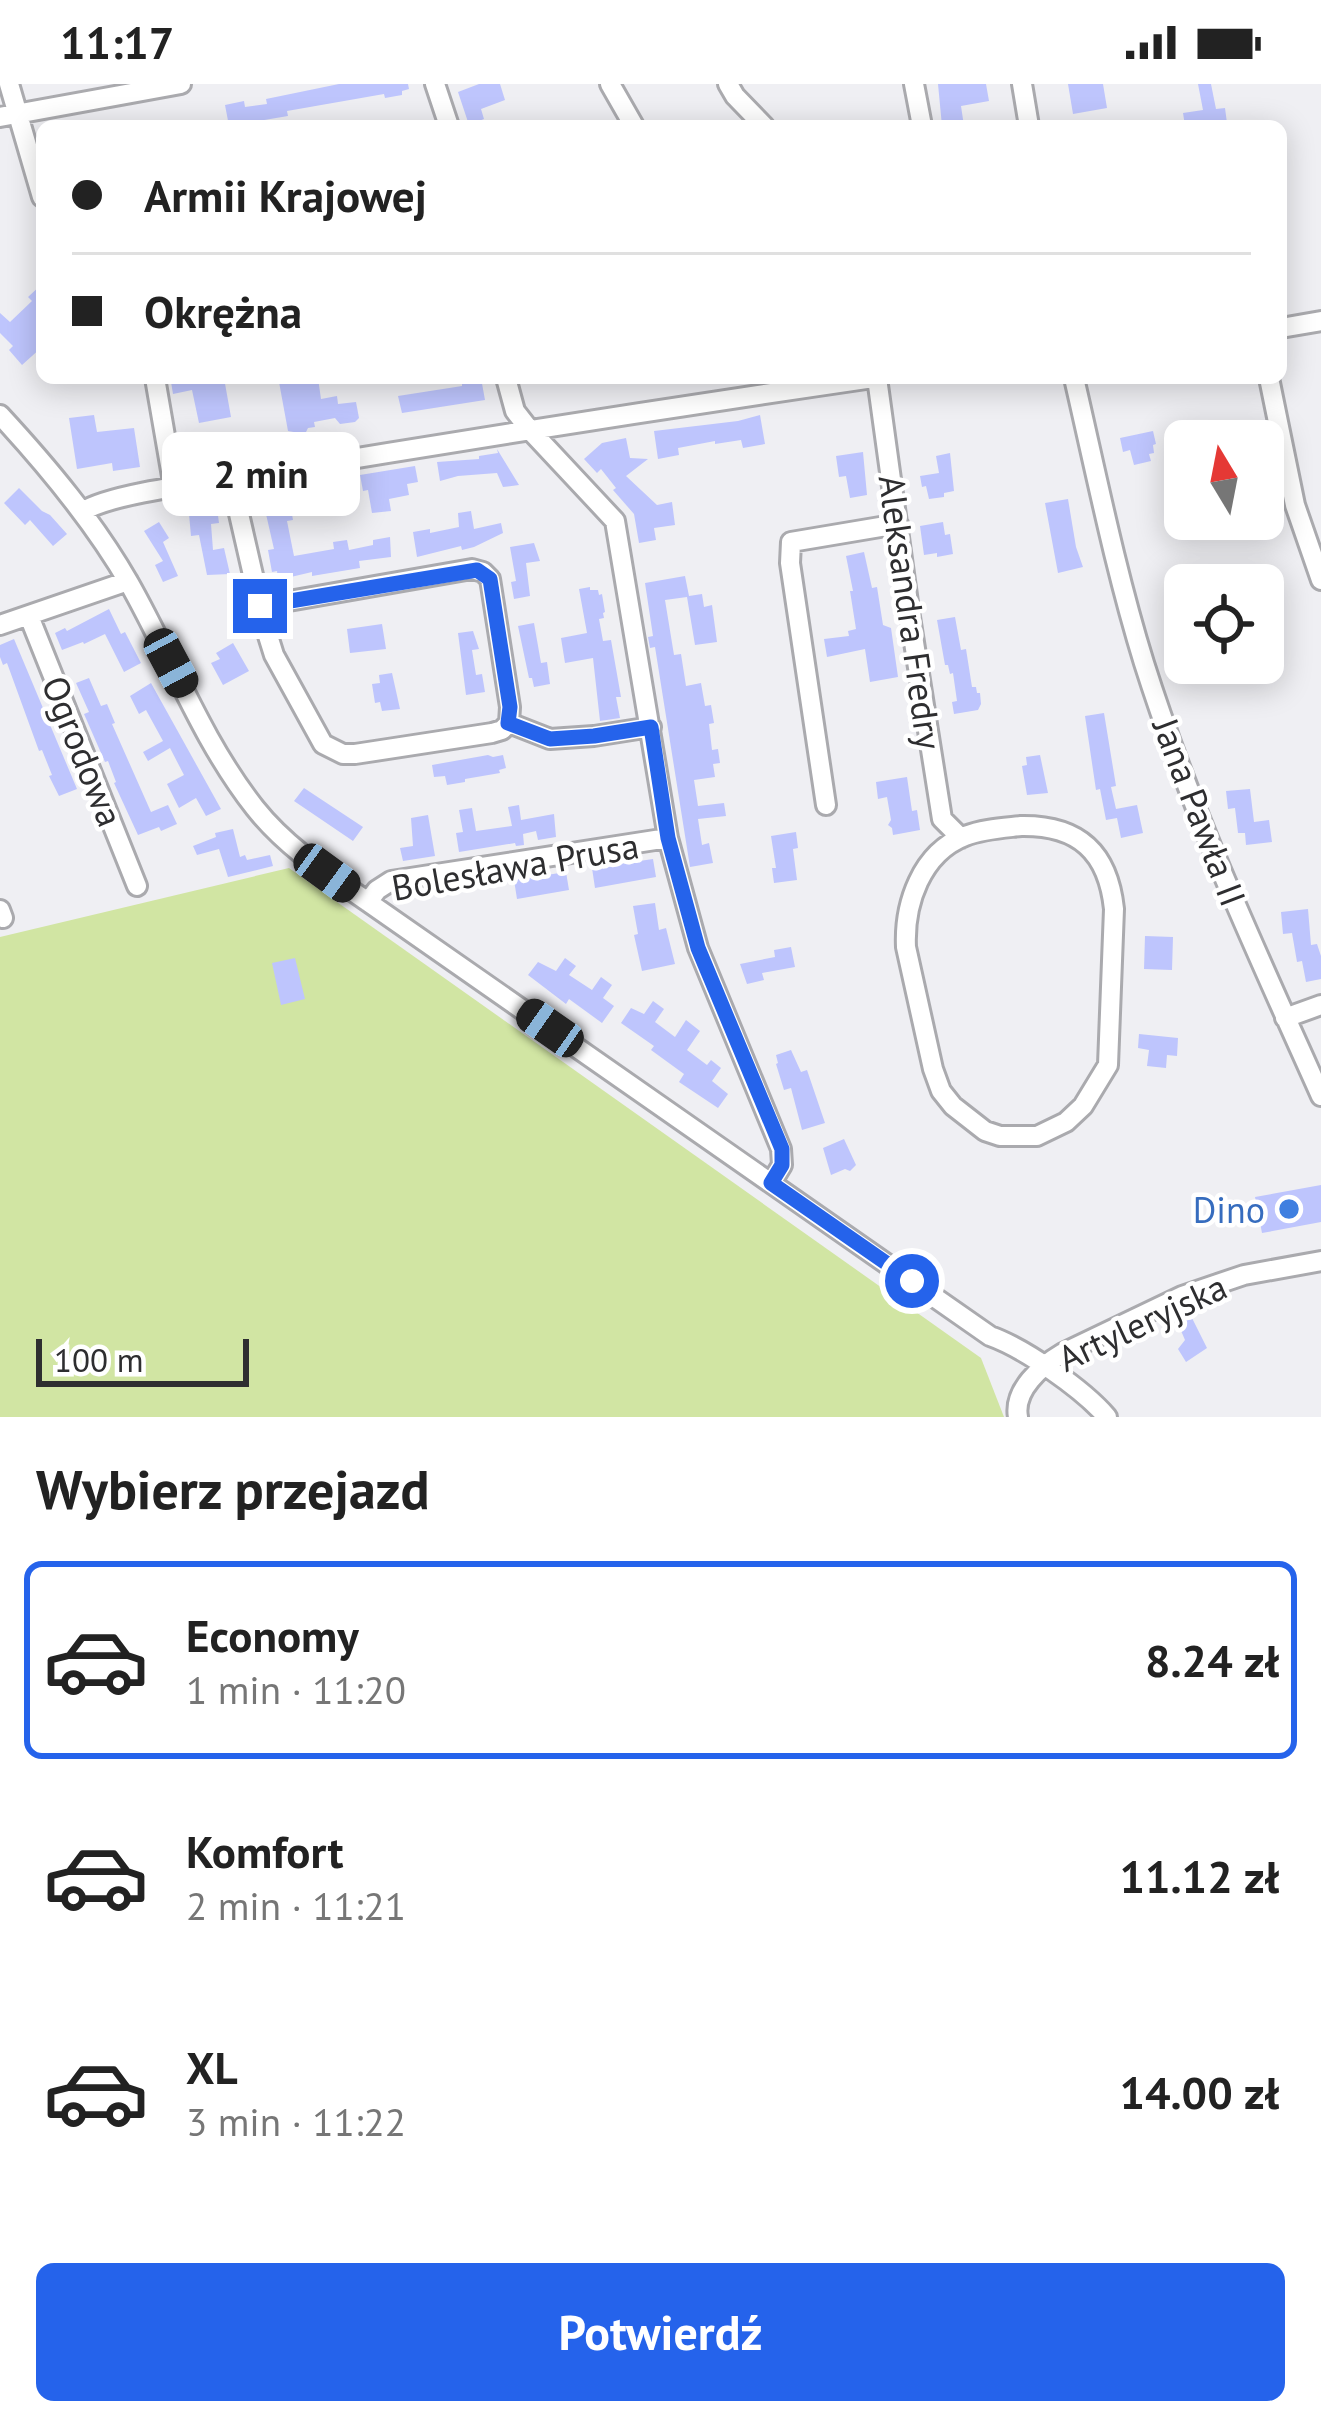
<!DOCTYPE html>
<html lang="pl">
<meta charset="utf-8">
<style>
body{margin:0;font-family:"PT Sans",sans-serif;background:#f2f2f2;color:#222;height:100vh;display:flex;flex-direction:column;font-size:45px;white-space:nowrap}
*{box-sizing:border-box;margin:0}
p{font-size:39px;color:#767676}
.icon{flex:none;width:66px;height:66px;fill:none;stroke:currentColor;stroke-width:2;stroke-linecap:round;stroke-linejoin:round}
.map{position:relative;height:1333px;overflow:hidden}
.panel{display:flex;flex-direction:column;background:#fff;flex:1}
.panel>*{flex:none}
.banner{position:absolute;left:36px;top:36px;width:1251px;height:264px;border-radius:18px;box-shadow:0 6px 30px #0003;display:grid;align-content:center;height:264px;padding:0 36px;background:#fff}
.needle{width:78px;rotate:350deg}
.fabs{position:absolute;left:1164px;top:336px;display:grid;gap:24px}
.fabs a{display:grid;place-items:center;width:120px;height:120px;border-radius:18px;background:#fff;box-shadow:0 6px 30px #0003;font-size:60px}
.scale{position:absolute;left:36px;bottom:30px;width:213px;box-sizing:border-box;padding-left:12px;border:6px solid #2e2e30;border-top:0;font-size:33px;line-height:42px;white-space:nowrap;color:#2e2e30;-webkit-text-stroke:9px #fff;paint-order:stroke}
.end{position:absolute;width:54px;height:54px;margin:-27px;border:15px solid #2563eb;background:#fff;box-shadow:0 0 0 6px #fff}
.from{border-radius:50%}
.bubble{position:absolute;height:84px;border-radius:18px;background:#fff;box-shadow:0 6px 30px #0003;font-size:39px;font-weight:600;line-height:84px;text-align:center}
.car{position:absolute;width:36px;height:72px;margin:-36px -18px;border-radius:15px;box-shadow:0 0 9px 3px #0007;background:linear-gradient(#222 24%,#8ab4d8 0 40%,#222 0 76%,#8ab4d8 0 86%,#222 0)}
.banner b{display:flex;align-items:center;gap:42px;height:114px;font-size:45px}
.banner b+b{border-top:3px solid #e0e0e0}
.banner i{width:30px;height:30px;background:#222}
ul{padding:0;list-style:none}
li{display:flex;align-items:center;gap:36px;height:198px;margin:0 24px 18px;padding:0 12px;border:6px solid transparent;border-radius:18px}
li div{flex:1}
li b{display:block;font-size:45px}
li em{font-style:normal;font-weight:600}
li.selected{border-color:#2563eb}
li>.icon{width:108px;height:108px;stroke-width:1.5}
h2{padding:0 36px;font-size:54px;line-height:144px}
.cta{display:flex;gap:24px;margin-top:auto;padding:24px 36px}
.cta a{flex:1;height:138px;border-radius:18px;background:#2563eb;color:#fff;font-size:48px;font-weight:600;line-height:138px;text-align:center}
.status{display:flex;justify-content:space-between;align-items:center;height:84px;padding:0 60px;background:#fff;direction:ltr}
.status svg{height:33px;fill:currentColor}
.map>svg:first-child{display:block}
.green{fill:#d1e5a3}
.building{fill:#bec5fd}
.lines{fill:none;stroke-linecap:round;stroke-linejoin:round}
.minor-casing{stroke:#aaaaae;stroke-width:24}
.minor{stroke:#fff;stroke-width:18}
.route{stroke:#2563eb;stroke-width:15}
.shop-dot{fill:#3f7fe0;stroke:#fff;stroke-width:4.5}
.labels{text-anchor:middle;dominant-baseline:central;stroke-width:9;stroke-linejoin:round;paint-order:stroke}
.street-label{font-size:36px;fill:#2e2e30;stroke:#fff}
.shop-label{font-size:36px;fill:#366cbe;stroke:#fff;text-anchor:end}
</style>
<div class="status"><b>11:17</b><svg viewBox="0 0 49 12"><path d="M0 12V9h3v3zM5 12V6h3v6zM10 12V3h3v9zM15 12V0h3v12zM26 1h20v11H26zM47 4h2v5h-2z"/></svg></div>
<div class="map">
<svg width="1321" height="1333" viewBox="0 0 1321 1333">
<rect width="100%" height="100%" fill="#efeff3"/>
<path class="green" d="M289 784 981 1274 1004 1333H0V853Z"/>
<path class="building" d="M339 0H408L409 5 402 7V11L385 14 384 10 287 27 288 32 253 38 254 42H229L225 21 244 17 245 23 267 20 266 15Z
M479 0H500L505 16 481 25 484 35 469 41 458 8Z
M938 0H986L989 17 961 22 964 42H942Z
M1068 0H1103L1107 24 1073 30Z
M1198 0H1211L1216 25 1225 24 1227 39 1213 42H1185L1183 29 1203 26Z
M42 200V263L22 281 9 266 13 262 0 249V229L10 238 32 217 28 213Z
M182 294H224L231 333 199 339 192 306 173 310 171 298 182 297Z
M303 294H318L321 315 337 312 338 320 356 318 359 334 355 338 340 340 335 334 314 338 315 343 308 344 305 350 288 347 279 298Z
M481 294 485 316 402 329 398 312 462 302V298Z
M94 331 97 348 134 344 140 383 113 387 112 379 77 385 69 334Z
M760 331 765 360 743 364 741 356 715 360V357L678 364 679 371 658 375 654 347 738 337Z
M1153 347 1156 360 1153 361 1154 369 1149 370 1151 377 1134 381 1130 366 1123 368 1120 354Z
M626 354 630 374 648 375 626 392 657 421 672 418 675 441 654 444 656 456 639 459 634 430 613 406 616 404 601 385 597 389 584 375 602 359Z
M497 365 519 401 503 403 497 389 458 392 440 397 437 378 479 375V372L498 369Z
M863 368 867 411 850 414 846 392 839 393 836 372Z
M950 369 954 407 944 409V413L929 415 926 402 922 403 920 392 939 389 936 372Z
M415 382 418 398 407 400 409 411 389 415 391 427 372 429 368 406 363 407 360 391Z
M19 404 42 427 50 431 67 450 53 462 30 436 25 441 4 419Z
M289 413 293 436 287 437 294 472 334 465 333 458 347 456 349 466 373 461V456L390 453 391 473 359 477 360 484 312 492V488L278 496 277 487 272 488 268 466 274 465 263 417Z
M1068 415 1076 463 1083 483 1058 489 1045 419Z
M199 418 200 424H217L219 439 211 440 213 466 224 464 230 490 207 491 199 451 191 452 188 419Z
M471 427 474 445 501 439 503 449 474 463 462 466 461 462 417 473 413 448 430 445V449L459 443 458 429Z
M159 438 169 454 163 458 178 492 163 498 155 481 163 477 144 447Z
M943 438 945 451 950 450 953 470 937 473V469L924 471 920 442Z
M534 459 540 477 526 479 530 512 514 515 511 498 516 497 510 463Z
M864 468 872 504 877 503 883 541 891 544 898 593 870 598 865 565 827 573 824 555 849 552 848 547 856 545 850 507H853L846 472Z
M685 492 689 512 702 510 704 523 712 521 717 558 695 561 687 513 665 516 674 571 681 570 686 602 701 599 705 622 711 621 714 639 709 640 712 666 718 665 720 679 713 680 715 693 694 696 698 722 724 719 726 732 698 735 702 761 709 759 713 779 690 783 655 563 650 564 648 553 653 552 645 499Z
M590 503V506H598L599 511 602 510 605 528 603 529 604 534 599 535 603 557 611 556 621 613H616L620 634 600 637 593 574 565 579 561 554 587 549 579 505Z
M109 525 121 550 125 548 141 579 124 588 105 550 84 560 83 558 62 566 55 549 65 544 67 547Z
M955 533 961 566 966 565 972 603H976L977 609H980L981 620 978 626 954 630 952 618 957 617 953 589 950 590 948 581H945L937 536Z
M534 539 541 579 547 578 550 600 534 603 532 594H529L518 542Z
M382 540 386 565 350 569 347 545Z
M473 547 479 565 472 566 476 591 482 590 485 608 466 611 458 549Z
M14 555 77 705 59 712 49 692 52 691 42 666 39 667 7 579 3 581 0 573V561Z
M233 559 249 587 223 601 211 579 220 575 216 569Z
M392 589 400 625 382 627 380 618 375 619 372 600 380 599 379 591Z
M89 594 101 622 107 620 115 639 112 640 151 728 168 721 177 740 161 747 159 743 138 751 114 699 116 698 108 677 105 678 84 630 89 628 76 599Z
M151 599 221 725 206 732 196 714 179 724 167 700 184 691 170 664 148 677 143 668 163 657 146 626 139 630 130 612Z
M1104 629 1116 702 1111 703 1116 725 1137 721 1143 749 1121 754 1117 734 1106 736 1100 705 1096 706 1085 632Z
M488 671 493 673 503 671 506 684 499 686 500 689 465 695V698L447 701 445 692 434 693 432 681Z
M1040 671 1048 709 1027 711 1022 682 1027 681 1026 673Z
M907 693 912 727 917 726 920 746 893 751 892 744 888 741 891 736 887 713 878 715 876 698Z
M304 704 363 743 353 757 294 717Z
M1250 705 1254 738 1269 736 1272 758 1246 761 1245 749H1238L1235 724 1228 725 1226 707Z
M519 721 521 736 554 730 556 753 538 756 536 747 523 750 524 761 516 762 515 759 459 768 456 749 463 748 459 726 472 724 476 747 512 742 508 723Z
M428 731 435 772 403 777 400 764 413 762 411 734Z
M233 745 240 773 245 771 247 776 270 771 273 782 228 793 219 765 197 771 193 762 216 753 215 749Z
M796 748 798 764 793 765 797 796 774 799 772 784H776L771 752Z
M653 775 656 793 595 804 592 784Z
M566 788 569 806 517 815 514 796Z
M655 819 659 846 666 844 675 880 642 887 634 851 638 850 633 822Z
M1308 825 1311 861 1317 860 1321 872V895L1306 898 1302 877 1297 878 1292 849 1283 850 1281 828Z
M1145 852 1173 853 1172 886 1144 885Z
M791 863 795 883 762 889 764 896 747 900 740 880 775 873 774 866Z
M295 874 305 915 281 921 272 879Z
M565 874 576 882 569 891 592 906 601 893 612 901 603 914 614 922 602 939 569 915 566 920 528 891 538 878 556 887Z
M653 917 664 925 655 938 675 953 686 936 700 947 687 966 707 981 711 976 721 984 712 997 728 1010 718 1024 679 998 684 990 651 966 654 962 621 939 631 924 644 930Z
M1139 950 1178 954 1177 972 1167 971 1166 984 1147 982 1149 966 1138 964Z
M791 966 801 988 807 986 825 1039 802 1046 791 1004 784 1006 776 980 778 979 776 971Z
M844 1055 856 1081 850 1087 845 1085 831 1091 823 1064Z
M1321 1101V1138L1262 1149 1255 1113Z
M1189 1228 1207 1264 1186 1278 1178 1265 1185 1256 1176 1235Z"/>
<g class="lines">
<g class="minor-casing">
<path id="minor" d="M9 0 42 113
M435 0 449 42
M610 0 634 42
M728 0 735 12 764 42
M914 0 922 42
M1022 0 1029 42
M0 33 181 0
M1281 244 1321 237
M155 294 174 404
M506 294 515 327 529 345 615 437 668 754 698 864 781 1065 782 1081 771 1099
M877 294 910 533 942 735 961 754
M1074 294C1096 389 1115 485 1144 579 1191 728 1257 869 1321 1012
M1269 294 1295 421 1321 496
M0 331C48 383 94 438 129 499 171 573 202 657 255 724 286 763 328 790 368 818L990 1252C1024 1264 1083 1305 1107 1333
M231 395 264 539 274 571 323 660 343 670H355L492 649 502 646 509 639
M82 428C111 408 220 397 260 390 464 356 668 324 873 294
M260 522 472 485 483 488 490 495 510 623 509 639
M29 532 137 802
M0 541 128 497
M509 639 550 655 594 652 651 643
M826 721 790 479 791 458 898 440
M1021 742C1079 741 1108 768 1114 825L1108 981 1083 1022 1066 1038 1037 1052H1000L985 1047 953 1022 941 1007 933 985 906 863C904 820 921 769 965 752 983 745 1003 744 1021 742Z
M368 818 377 806 391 797 668 754
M0 826 3 834
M1285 934 1321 921
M1018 1333C1013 1306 1041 1282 1063 1269L1182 1212 1244 1191 1321 1177"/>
</g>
<use href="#minor" class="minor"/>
</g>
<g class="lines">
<path class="route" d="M260 522 477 486 490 495 510 623 508 639 550 655 594 652 651 643 668 754 698 864 782 1065V1081L771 1099 912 1197"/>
</g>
<circle class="shop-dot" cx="1289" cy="1125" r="12"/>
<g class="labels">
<g class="street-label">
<text transform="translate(911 528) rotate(82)">Aleksandra Fredry</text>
<text transform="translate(83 667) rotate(68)">Ogrodowa</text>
<text transform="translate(1200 728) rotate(69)">Jana Pawła II</text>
<text transform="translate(515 782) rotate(-10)">Bolesława Prusa</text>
<text transform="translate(1142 1238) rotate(-25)">Artyleryjska</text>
</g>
<g class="shop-label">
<text x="1265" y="1125">Dino</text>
</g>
</g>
</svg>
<div class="fabs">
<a><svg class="needle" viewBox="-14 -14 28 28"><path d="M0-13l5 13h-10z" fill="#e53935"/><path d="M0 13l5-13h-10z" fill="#767676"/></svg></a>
<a><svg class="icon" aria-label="locate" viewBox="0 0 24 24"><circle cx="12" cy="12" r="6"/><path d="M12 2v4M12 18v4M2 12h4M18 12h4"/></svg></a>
</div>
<div class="scale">100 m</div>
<i class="end from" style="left:912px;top:1197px"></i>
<i class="end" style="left:260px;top:522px"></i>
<div class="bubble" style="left:162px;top:348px;width:198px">2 min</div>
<i class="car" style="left:171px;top:579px;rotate:152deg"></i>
<i class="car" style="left:327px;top:789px;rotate:126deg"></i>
<i class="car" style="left:550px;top:944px;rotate:305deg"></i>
<div class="banner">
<b><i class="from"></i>Armii Krajowej</b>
<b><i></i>Okrężna</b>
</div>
</div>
<section class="panel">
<h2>Wybierz przejazd</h2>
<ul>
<li class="selected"><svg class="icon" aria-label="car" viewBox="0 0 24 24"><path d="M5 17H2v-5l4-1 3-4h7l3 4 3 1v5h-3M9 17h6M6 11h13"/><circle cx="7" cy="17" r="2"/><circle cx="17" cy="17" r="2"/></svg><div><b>Economy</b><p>1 min · 11:20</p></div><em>8.24 zł</em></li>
<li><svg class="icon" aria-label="car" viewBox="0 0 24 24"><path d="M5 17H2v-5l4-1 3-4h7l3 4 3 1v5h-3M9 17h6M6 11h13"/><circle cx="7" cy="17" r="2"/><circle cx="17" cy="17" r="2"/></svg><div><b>Komfort</b><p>2 min · 11:21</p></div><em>11.12 zł</em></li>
<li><svg class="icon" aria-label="car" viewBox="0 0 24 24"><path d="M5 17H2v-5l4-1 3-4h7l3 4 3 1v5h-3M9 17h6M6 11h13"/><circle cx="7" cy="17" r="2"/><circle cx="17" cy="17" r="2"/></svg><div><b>XL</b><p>3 min · 11:22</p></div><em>14.00 zł</em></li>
</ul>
<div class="cta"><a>Potwierdź</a></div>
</section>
